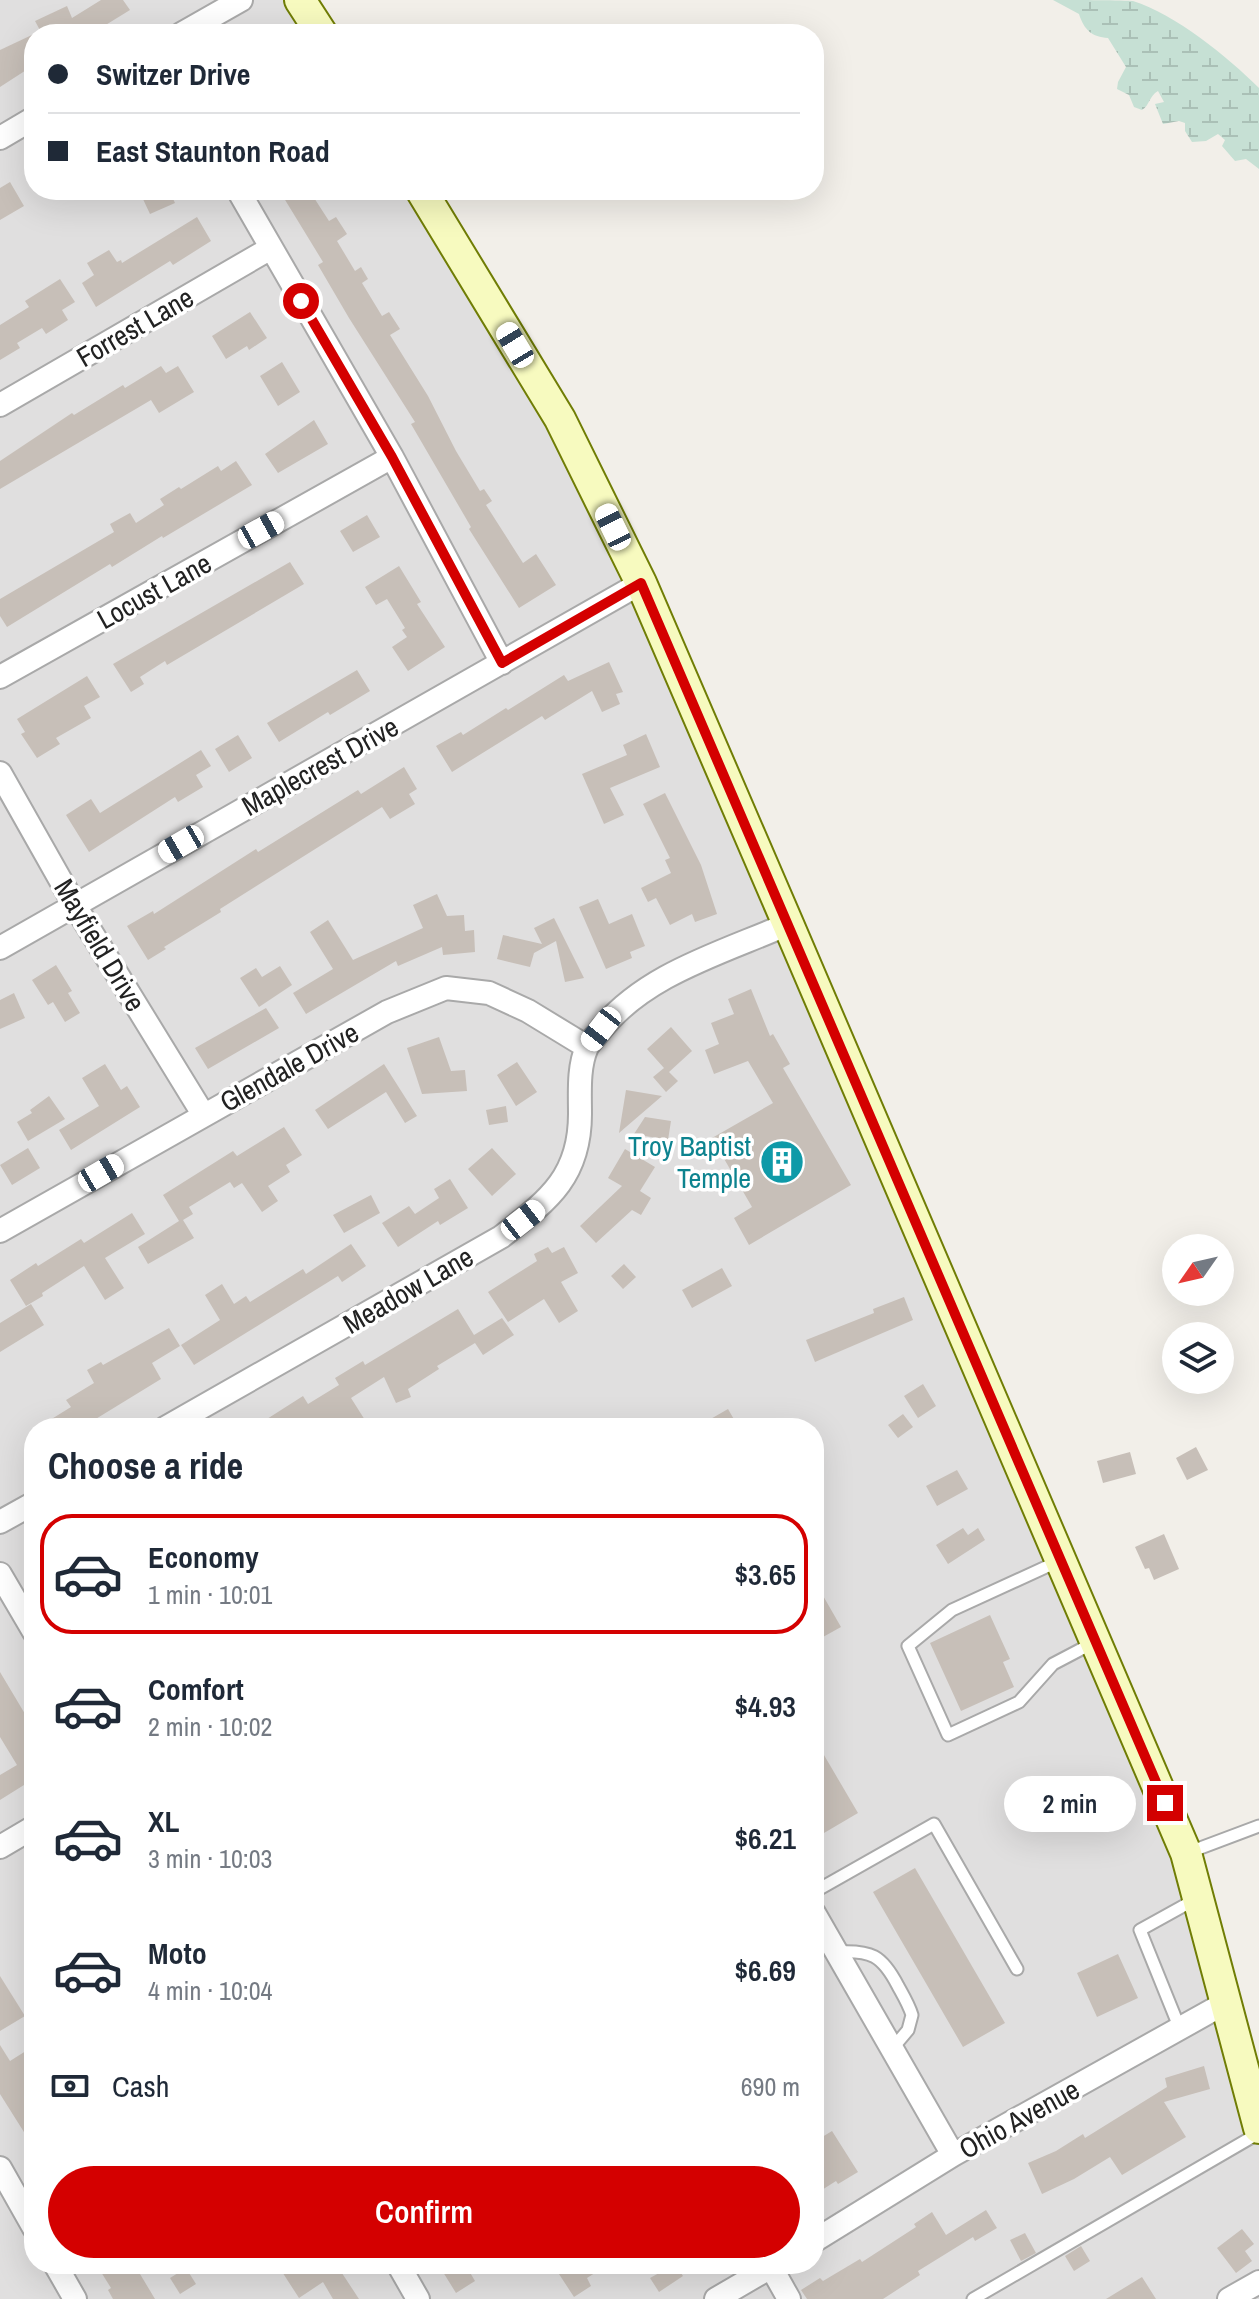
<!DOCTYPE html>
<meta charset="utf-8">
<style>
body{margin:0;font-family:"Archivo Narrow",sans-serif;background:#f6f6f7;color:#1f2937;height:100vh;display:flex;flex-direction:column;font-size:30px;white-space:nowrap}
*{box-sizing:border-box;margin:0}
p{font-size:26px;color:#747a83}
.icon{flex:none;width:44px;height:44px;fill:none;stroke:currentColor;stroke-width:2;stroke-linecap:round;stroke-linejoin:round}
.map{position:relative;flex:1;overflow:hidden}
.sheet{position:absolute;left:24px;top:1418px;width:800px;height:856px;display:flex;flex-direction:column;background:#fff;border-radius:32px;box-shadow:0 8px 32px #0002}
.sheet>*{flex:none}
.guide{position:absolute;left:24px;top:24px;width:800px;height:176px;border-radius:32px;box-shadow:0 8px 32px #0002;display:grid;align-content:center;height:176px;padding:0 24px;background:#fff}
.needle{width:52px;rotate:236deg}
.buttons{position:absolute;left:1162px;top:1234px;display:grid;gap:16px}
.buttons a{display:grid;place-items:center;width:72px;height:72px;border-radius:50%;background:#fff;box-shadow:0 8px 32px #0002;font-size:40px}
.end{position:absolute;width:36px;height:36px;margin:-18px;border:10px solid #d40000;background:#fff;box-shadow:0 0 0 4px #fff}
.from{border-radius:50%}
.bubble{position:absolute;height:56px;border-radius:28px;background:#fff;box-shadow:0 8px 32px #0002;font-size:26px;font-weight:600;line-height:56px;text-align:center}
.car{position:absolute;width:24px;height:48px;margin:-24px -12px;border-radius:10px;box-shadow:0 0 6px 2px #0007;background:linear-gradient(#fff 24%,#345 0 40%,#fff 0 76%,#345 0 86%,#fff 0)}
.guide b{display:flex;align-items:center;gap:28px;height:76px;font-size:30px}
.guide b+b{border-top:2px solid #e0e1e3}
.guide i{width:20px;height:20px;background:#1f2937}
ul{padding:0;list-style:none}
li{display:flex;align-items:center;gap:24px;height:120px;margin:0 16px 12px;padding:0 8px;border:4px solid transparent;border-radius:32px}
li div{flex:1}
li b{display:block;font-size:30px}
li em{font-style:normal;font-weight:600}
li.active{border-color:#d40000}
li>.icon{width:72px;height:72px;stroke-width:1.5}
h2{padding:0 24px;font-size:36px;line-height:96px}
.pay{display:flex;align-items:center;gap:20px;height:88px;padding:0 24px;font-size:30px}
.pay p{margin-inline-start:auto}
.primary-button{display:flex;gap:16px;margin-top:auto;padding:16px 24px}
.primary-button a{flex:1;height:92px;border-radius:48px;background:#d40000;color:#fff;font-size:32px;font-weight:600;line-height:92px;text-align:center}
.map>svg:first-child{display:block}
.residential{fill:#e0dfdf;fill-rule:evenodd}
.wetland{fill:url(#wetland-marsh)}
.building{fill:#c7bfb8}
.lines{fill:none;stroke-linecap:round;stroke-linejoin:round}
.service-casing{stroke:#a9a9a9;stroke-width:15}
.minor-casing{stroke:#a9a9a9;stroke-width:26}
.secondary-casing{stroke:#707d05;stroke-width:34}
.service{stroke:#fff;stroke-width:11}
.minor{stroke:#fff;stroke-width:22}
.secondary{stroke:#f7fabf;stroke-width:30}
.route{stroke:#d40000;stroke-width:10}
.labels{text-anchor:middle;dominant-baseline:central;stroke-width:7;stroke-linejoin:round;paint-order:stroke}
.street-label{font-size:28px;fill:#222;stroke:#fff}
.culture-label{font-size:28px;fill:#0d838f;stroke:#fff;text-anchor:end}
</style>
<div class="map">
<svg width="1259" height="2299" viewBox="0 0 1259 2299">
<defs>
<pattern id="wetland-marsh" width="20" height="14" patternUnits="userSpaceOnUse" patternTransform="scale(2)"><rect width="20" height="14" fill="#c6e0d4"/><path d="M1 5h8M5 5V1M11 12h8M15 12V8" fill="none" stroke="#aac0b6"/></pattern>
</defs>
<rect width="100%" height="100%" fill="#f2efe9"/>
<path class="residential" d="M0 0H300L322 34H34V190H421L560 419 1186 1853 1259 2134V2299H0ZM34 1428H814V2264H34Z"/>
<path class="wetland" d="M1053 0C1073 0 1114 0 1133 1 1175 14 1228 57 1259 88V169L1246 159 1235 161 1222 146 1225 140 1218 134 1206 141 1192 142 1185 131V123L1179 121 1163 124 1155 104 1164 102 1158 91C1149 96 1150 105 1142 110L1134 107 1129 95 1117 89 1118 82 1126 67 1108 38C1092 37 1084 30 1079 14Z"/>
<path class="building" d="M101 0H123L130 10 91 34H42L35 21 67 6 72 18Z
M34 34V65L0 87V50Z
M10 182 24 206 0 220V188Z
M157 190H169L175 203 150 214 142 197Z
M279 190H309L329 221 336 217 347 234 337 241 355 271 361 267 368 279 362 283 382 316 389 312 400 329 390 335 428 396 456 451 480 491 484 489 492 501 486 505 523 563 536 554 556 585 519 608 469 529 471 527 411 424 415 422 349 318 318 265 323 262Z
M197 217 211 241 173 265 170 261 96 307 82 283 94 275 87 263 109 250 117 262 121 260 122 263Z
M60 279 75 302 62 310 68 320 46 334 42 328 17 343 20 348 0 360V325L29 307 25 301Z
M250 312 267 338 249 350 247 346 226 359 212 336Z
M282 362 300 392 278 406 260 376Z
M161 366 166 373 178 366 194 392 159 413 151 400 0 489V461L72 413 74 415 123 385 125 388Z
M314 420 328 444 278 473 265 454Z
M236 461 252 485 163 538 162 536 112 567 110 564 7 627 0 616V599L114 532 110 524 130 513 136 523 164 505 160 499 179 487 181 489 218 466 221 471Z
M367 515 380 537 353 552 340 531Z
M290 562 304 584 167 665 165 661 140 677 144 684 131 692 113 664Z
M399 566 421 602 417 604 445 647 408 671 392 647 407 637 402 630 405 628 387 599 376 605 365 587Z
M609 662 623 692 616 694 620 704 602 712 592 691 545 720 542 716 452 772 436 746 461 732 463 735 506 708 508 710 564 675 568 681Z
M357 670 370 691 330 715 328 712 279 742 267 723Z
M87 676 100 697 84 706 91 718 56 738 60 744 37 758 21 734 25 732 17 719Z
M646 734 660 767 610 788 624 815 604 824 582 774 627 755 623 745Z
M238 735 252 758 229 772 215 749Z
M201 750 211 766 196 775 203 787 178 802 175 797 89 852 66 815 91 799 100 813Z
M404 767 417 789 409 794 415 804 390 819 382 807 220 909 221 912 164 947 166 949 148 960 127 926 153 911 154 914 256 849 258 852 358 790 361 794Z
M665 793 701 865 717 914 695 922 692 914 670 925 656 898 648 902 641 888 671 873 665 860 670 858 643 804Z
M437 894 447 916 464 915 465 931 474 930 475 952 443 955 442 947 398 966 396 961 306 1014 293 993 333 969 310 932 328 920 353 960 423 928 413 905Z
M598 899 609 924 632 914 645 946 630 952 632 958 606 969 579 907Z
M554 918 584 978 565 982 556 941 534 953 530 967 497 959 503 935 542 944 534 928Z
M56 965 72 991 68 993 80 1013 65 1022 53 1002 48 1005 32 980Z
M280 966 292 985 259 1007 240 978 256 968 262 977Z
M751 989 770 1036 773 1034 790 1064 783 1068 851 1185 749 1245 734 1218 752 1207 712 1138 773 1103 748 1061 714 1074 705 1050 719 1044 711 1023 734 1014 728 999Z
M14 993 25 1018 0 1029V1000Z
M266 1008 279 1028 208 1069 195 1048Z
M671 1027 692 1051 669 1072 678 1081 666 1092 653 1077 664 1068 647 1049Z
M439 1037 451 1071 465 1070 467 1091 422 1094 407 1048Z
M517 1062 537 1092 516 1106 497 1075Z
M105 1064 121 1090 127 1086 140 1107 71 1150 59 1130 99 1106 82 1078Z
M384 1064 417 1116 405 1123 386 1092 328 1129 315 1110Z
M626 1090 662 1096 619 1133Z
M49 1096 65 1119 28 1141 17 1122 32 1113 30 1110Z
M506 1106 508 1122 489 1125 486 1110Z
M645 1117 671 1121 668 1140 634 1134Z
M284 1127 302 1155 286 1165 290 1172 268 1186 278 1201 262 1212 242 1183 234 1188 230 1182 189 1207 193 1214 183 1220 194 1238 148 1264 138 1247 179 1221 163 1195 233 1151 237 1156Z
M28 1148 40 1168 12 1185 0 1165Z
M492 1148 516 1174 492 1196 468 1169Z
M625 1149 655 1167 640 1191 651 1198 641 1215 632 1210 596 1243 580 1226 622 1186 608 1178Z
M450 1179 468 1208 440 1225 438 1221 398 1247 382 1223 409 1206 415 1214 439 1198 434 1189Z
M371 1195 380 1213 344 1233 333 1215Z
M132 1213 145 1234 105 1258 124 1288 105 1300 84 1266 42 1293 43 1296 26 1306 10 1280 36 1263 38 1266 81 1239 84 1243Z
M351 1244 366 1266 342 1282 338 1276 194 1365 181 1345 220 1320 205 1295 222 1284 234 1304 246 1296 250 1302 303 1269 306 1274Z
M548 1247 552 1253 564 1247 578 1273 561 1282 578 1311 559 1323 544 1299 508 1322 488 1292 537 1261 534 1254Z
M624 1264 636 1277 623 1289 611 1276Z
M722 1268 732 1286 692 1308 682 1290Z
M904 1297 913 1320 815 1362 806 1340 874 1313 873 1309Z
M31 1304 44 1325 0 1352V1323Z
M458 1309 474 1335 502 1318 514 1335 483 1355 475 1343 437 1366 439 1369 408 1389 411 1397 396 1403 384 1377 351 1398 370 1428H348L342 1419 327 1428H253L303 1396 308 1404 339 1385 335 1378 363 1361 365 1365Z
M169 1328 180 1346 152 1363 161 1379 81 1428H37L71 1407 66 1400 94 1383 87 1370 101 1362 103 1365Z
M923 1384 936 1406 918 1418 904 1396Z
M728 1409 739 1428H695Z
M903 1414 913 1427 898 1438 888 1425Z
M1196 1447 1208 1470 1187 1480 1176 1458Z
M1130 1452 1136 1474 1103 1483 1097 1461Z
M957 1470 968 1489 937 1506 926 1486Z
M963 1528 968 1535 978 1528 985 1540 948 1564 936 1545Z
M1164 1534 1179 1569 1154 1580 1149 1568 1145 1569 1135 1547Z
M814 1580 841 1627 814 1642Z
M990 1615 1010 1659 1003 1662 1014 1687 961 1711 930 1643Z
M0 1672 34 1729V1801L24 1785 0 1800V1775L17 1765 0 1737Z
M814 1738 858 1813 824 1833 814 1816Z
M915 1868 1005 2023 963 2047 873 1892Z
M1118 1954 1138 1998 1097 2017 1077 1973Z
M0 1976 25 2016 0 2031Z
M0 2045 10 2061 29 2049 34 2056V2148L0 2094Z
M1204 2066 1210 2089 1164 2102 1186 2137 1122 2175 1110 2157 1074 2179 1042 2194 1028 2163 1056 2151 1083 2134 1085 2138 1122 2115 1167 2087 1165 2078Z
M832 2131 858 2172 838 2184 836 2181 814 2195V2142Z
M986 2210 997 2228 975 2241 973 2237 918 2271 920 2275 883 2299H807L801 2290 820 2278 823 2281 860 2259 862 2262 916 2227 914 2224 932 2212 946 2235Z
M1242 2229 1254 2244 1245 2251 1252 2261 1236 2273 1217 2248Z
M1025 2233 1036 2253 1021 2261 1010 2240Z
M1081 2246 1090 2261 1074 2271 1065 2256Z
M96 2264H134L155 2299H113L108 2290 111 2288Z
M277 2264H336L359 2299H333L323 2282 299 2298Z
M438 2264H465L475 2281 456 2293Z
M568 2264H609L587 2278 591 2286 574 2297 557 2271Z
M653 2264H675L683 2276 659 2292 650 2278 659 2273Z
M186 2268 196 2284 180 2294 170 2278Z
M1142 2277 1156 2299H1106Z"/>
<g class="lines">
<g class="service-casing">
<path id="service" d="M1059 1561 952 1610 908 1646 948 1735 1019 1702 1053 1664 1093 1643
M1187 1853 1259 1826
M814 1892 934 1824 1017 1969
M837 1952C871 1950 882 1955 898 1986 903 1995 909 2005 912 2015L908 2030 892 2049
M1180 2029 1140 1930 1196 1899
M973 2299 1259 2133"/>
</g>
<g class="minor-casing">
<path id="minor" d="M181 34 241 0
M0 138 34 118
M238 190 392 457 502 663
M0 405 271 248
M0 677 392 457
M0 773 74 904 203 1114
M0 948 641 583
M0 1231 387 1012 446 988 489 993 528 1011 587 1047
M165 1428 501 1237C547 1201 580 1178 580 1114 580 1093 578 1067 587 1047 590 1042 595 1037 599 1032 644 974 722 953 788 924
M0 1522 34 1503
M0 1574 34 1632
M0 1847 34 1827
M814 1913 953 2155
M0 2168 34 2228
M814 2241 953 2155 1227 2002
M55 2264 75 2299
M398 2264 418 2299
M771 2267 789 2299
M716 2299 776 2264
M1229 2299 1259 2282"/>
</g>
<g class="secondary-casing">
<path id="secondary" d="M300 0 322 34
M421 190 560 419 641 583 788 924 1186 1853 1259 2128"/>
</g>
<use href="#service" class="service"/>
<use href="#minor" class="minor"/>
<use href="#secondary" class="secondary"/>
</g>
<g class="lines">
<path class="route" d="M301 301 392 457 502 663 641 583 1165 1803"/>
</g>
<defs>
<g id="building-disc" transform="scale(2.3)"><circle r="9.5" fill="#0f9aa8" stroke="#fff"/><path d="M-4-6H4V6H1V3H-1V6H-4ZM-2.5-4.3h1.7v1.8h-1.7ZM.8-4.3h1.7v1.8H.8ZM-2.5-1h1.7V.8h-1.7ZM.8-1h1.7V.8H.8Z" fill="#fff"/></g>
</defs>
<g fill-rule="evenodd">
<use href="#building-disc" x="782" y="1162"/>
</g>
<g class="labels">
<g class="street-label">
<text transform="translate(135 327) rotate(-30)">Forrest Lane</text>
<text transform="translate(154 591) rotate(-29)">Locust Lane</text>
<text transform="translate(320 766) rotate(-29)">Maplecrest Drive</text>
<text transform="translate(100 945) rotate(59)">Mayfield Drive</text>
<text transform="translate(289 1067) rotate(-29)">Glendale Drive</text>
<text transform="translate(408 1290) rotate(-30)">Meadow Lane</text>
<text transform="translate(1019 2119) rotate(-29)">Ohio Avenue</text>
</g>
<g class="culture-label">
<text x="751" y="1146">Troy Baptist<tspan x="751" dy="32">Temple</tspan></text>
</g>
</g>
</svg>
<div class="buttons">
<a><svg class="needle" viewBox="-14 -14 28 28"><path d="M0-13l5 13h-10z" fill="#e53935"/><path d="M0 13l5-13h-10z" fill="#747a83"/></svg></a>
<a><svg class="icon" aria-label="layers" viewBox="0 0 24 24"><path d="M12 4l9 5-9 5-9-5zM3 14l9 5 9-5"/></svg></a>
</div>
<i class="end from" style="left:301px;top:301px"></i>
<i class="end" style="left:1165px;top:1803px"></i>
<div class="bubble" style="left:1004px;top:1776px;width:132px">2 min</div>
<i class="car" style="left:515px;top:345px;rotate:329deg"></i>
<i class="car" style="left:613px;top:527px;rotate:334deg"></i>
<i class="car" style="left:261px;top:530px;rotate:61deg"></i>
<i class="car" style="left:181px;top:844px;rotate:240deg"></i>
<i class="car" style="left:601px;top:1029px;rotate:218deg"></i>
<i class="car" style="left:101px;top:1173px;rotate:60deg"></i>
<i class="car" style="left:523px;top:1220px;rotate:52deg"></i>
<div class="guide">
<b><i class="from"></i>Switzer Drive</b>
<b><i></i>East Staunton Road</b>
</div>
<section class="sheet">
<h2>Choose a ride</h2>
<ul>
<li class="active"><svg class="icon" aria-label="car" viewBox="0 0 24 24"><path d="M5 17H2v-5l4-1 3-4h7l3 4 3 1v5h-3M9 17h6M6 11h13"/><circle cx="7" cy="17" r="2"/><circle cx="17" cy="17" r="2"/></svg><div><b>Economy</b><p>1 min · 10:01</p></div><em>$3.65</em></li>
<li><svg class="icon" aria-label="car" viewBox="0 0 24 24"><path d="M5 17H2v-5l4-1 3-4h7l3 4 3 1v5h-3M9 17h6M6 11h13"/><circle cx="7" cy="17" r="2"/><circle cx="17" cy="17" r="2"/></svg><div><b>Comfort</b><p>2 min · 10:02</p></div><em>$4.93</em></li>
<li><svg class="icon" aria-label="car" viewBox="0 0 24 24"><path d="M5 17H2v-5l4-1 3-4h7l3 4 3 1v5h-3M9 17h6M6 11h13"/><circle cx="7" cy="17" r="2"/><circle cx="17" cy="17" r="2"/></svg><div><b>XL</b><p>3 min · 10:03</p></div><em>$6.21</em></li>
<li><svg class="icon" aria-label="car" viewBox="0 0 24 24"><path d="M5 17H2v-5l4-1 3-4h7l3 4 3 1v5h-3M9 17h6M6 11h13"/><circle cx="7" cy="17" r="2"/><circle cx="17" cy="17" r="2"/></svg><div><b>Moto</b><p>4 min · 10:04</p></div><em>$6.69</em></li>
</ul>
<div class="pay"><svg class="icon" aria-label="cash" viewBox="0 0 24 24"><path d="M3 7h18v10H3z"/><circle cx="12" cy="12" r="2"/></svg>Cash<p>690 m</p></div>
<div class="primary-button"><a>Confirm</a></div>
</section>
</div>
